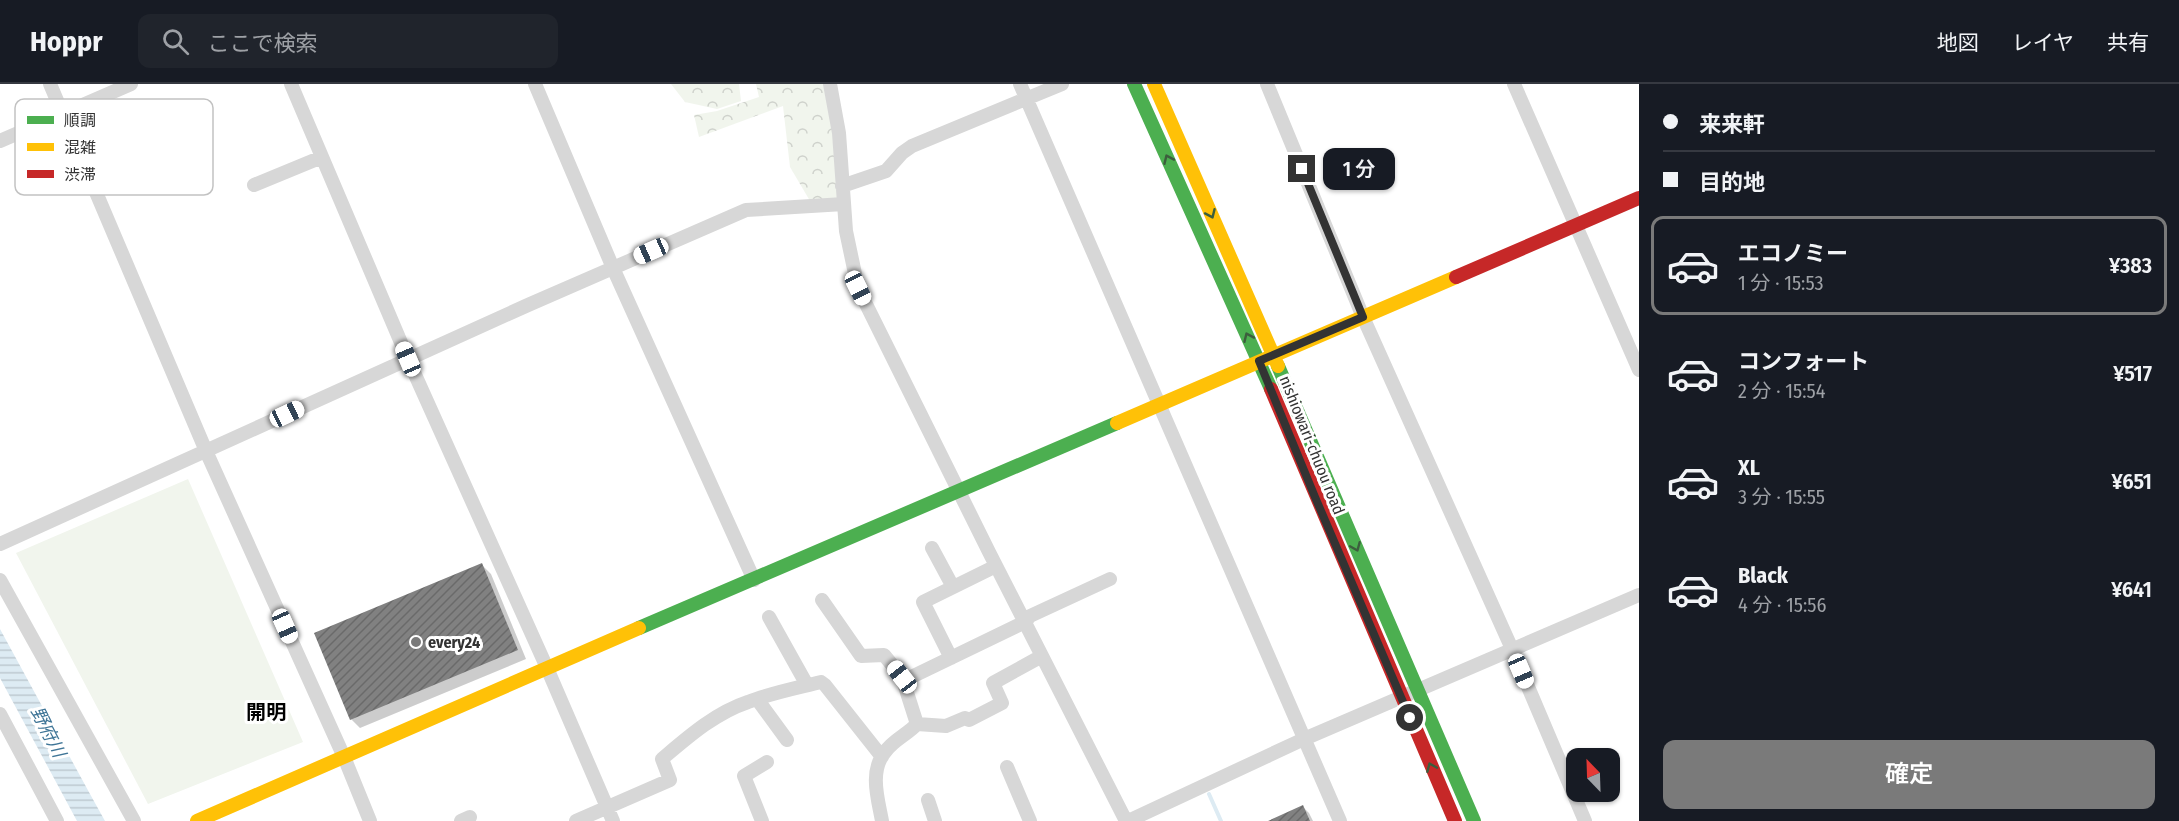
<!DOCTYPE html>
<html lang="ja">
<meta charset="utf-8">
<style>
body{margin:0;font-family:"Fira Sans Condensed","Noto Sans JP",sans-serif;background:#20242c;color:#f1f3f6;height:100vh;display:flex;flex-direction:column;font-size:22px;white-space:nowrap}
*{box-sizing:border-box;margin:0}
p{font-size:20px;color:#9ea1a6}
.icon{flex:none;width:33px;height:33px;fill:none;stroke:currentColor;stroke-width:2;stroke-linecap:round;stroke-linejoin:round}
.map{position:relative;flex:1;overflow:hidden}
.details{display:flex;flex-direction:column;background:#171b24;width:540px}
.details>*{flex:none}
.guide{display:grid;align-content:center;height:132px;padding:0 24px;background:#171b24}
.needle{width:39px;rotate:337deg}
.tools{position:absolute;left:1566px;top:664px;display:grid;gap:12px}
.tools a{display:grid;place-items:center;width:54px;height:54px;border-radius:12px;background:#171b24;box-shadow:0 2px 4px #0004;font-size:30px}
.end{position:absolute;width:27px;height:27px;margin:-14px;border:8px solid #333;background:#fff;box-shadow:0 0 0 3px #fff}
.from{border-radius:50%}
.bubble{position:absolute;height:42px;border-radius:12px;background:#171b24;box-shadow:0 2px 4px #0004;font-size:20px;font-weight:600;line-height:42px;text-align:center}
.car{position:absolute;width:18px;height:36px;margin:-18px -9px;border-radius:8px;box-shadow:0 0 4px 2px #0007;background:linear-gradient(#fff 24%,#345 0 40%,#fff 0 76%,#345 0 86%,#fff 0)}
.guide b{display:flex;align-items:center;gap:21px;height:57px;font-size:22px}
.guide b+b{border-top:2px solid #363941}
.guide i{width:15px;height:15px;background:#f1f3f6}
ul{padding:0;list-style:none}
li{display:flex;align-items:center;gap:18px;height:99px;margin:0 12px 9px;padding:0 12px;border:3px solid transparent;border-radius:12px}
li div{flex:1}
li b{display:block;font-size:22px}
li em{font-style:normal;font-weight:600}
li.selected{border-color:#7a7a7a}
li>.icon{width:54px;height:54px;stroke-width:1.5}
.cta{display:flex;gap:12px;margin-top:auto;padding:12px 24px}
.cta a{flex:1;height:69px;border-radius:12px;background:#7a7a7a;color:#fff;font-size:24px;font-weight:600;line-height:69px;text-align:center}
header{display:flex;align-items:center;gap:36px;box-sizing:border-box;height:84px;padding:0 30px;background:#171b24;border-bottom:2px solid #363941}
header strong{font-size:28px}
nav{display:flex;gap:33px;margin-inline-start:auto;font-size:21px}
.search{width:420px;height:54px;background:#20242c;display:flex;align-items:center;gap:15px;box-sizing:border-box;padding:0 21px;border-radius:12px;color:#9ea1a6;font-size:22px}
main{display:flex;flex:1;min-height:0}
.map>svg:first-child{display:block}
.forest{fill:url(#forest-crowns)}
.pitch{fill:#f1f5ed}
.water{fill:url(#water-rules)}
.shadow{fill:#0003}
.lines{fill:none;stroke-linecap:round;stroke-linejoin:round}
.stream{stroke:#ddebf3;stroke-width:4}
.building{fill:url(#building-hatch)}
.street{stroke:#d7d7d7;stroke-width:14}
.fast{stroke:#4caf50;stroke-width:14}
.slow{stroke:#ffc107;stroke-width:14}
.jam{stroke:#c62828;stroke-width:14}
.oneway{stroke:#3c5e3d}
.route{stroke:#333;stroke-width:8}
.poi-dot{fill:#7a7a7a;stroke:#fff;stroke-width:2}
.labels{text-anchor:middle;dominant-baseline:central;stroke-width:6;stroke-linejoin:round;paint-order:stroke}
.street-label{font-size:16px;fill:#333;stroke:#fff}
.poi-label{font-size:16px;font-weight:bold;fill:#333;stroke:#fff;text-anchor:start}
.water-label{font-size:18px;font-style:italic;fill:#3f7597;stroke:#fff}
.quarter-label{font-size:20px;font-weight:bold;fill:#000;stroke:#fff}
.key{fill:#fff;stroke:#c2c2c2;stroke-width:1.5}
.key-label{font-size:16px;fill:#333}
</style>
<header>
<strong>Hoppr</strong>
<div class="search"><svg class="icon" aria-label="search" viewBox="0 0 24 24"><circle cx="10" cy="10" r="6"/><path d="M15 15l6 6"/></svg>ここで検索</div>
<nav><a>地図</a><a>レイヤ</a><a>共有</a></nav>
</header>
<main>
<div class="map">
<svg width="1639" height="737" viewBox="0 0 1639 737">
<defs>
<pattern id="forest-crowns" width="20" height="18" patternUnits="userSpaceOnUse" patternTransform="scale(1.5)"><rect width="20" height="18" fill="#f1f5ed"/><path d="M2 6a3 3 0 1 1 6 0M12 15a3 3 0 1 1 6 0" fill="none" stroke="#cfd2cc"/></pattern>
<pattern id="water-rules" width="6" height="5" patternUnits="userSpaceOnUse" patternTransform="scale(1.5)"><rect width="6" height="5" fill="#ddebf3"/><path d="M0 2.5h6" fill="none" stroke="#becad1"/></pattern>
<pattern id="building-hatch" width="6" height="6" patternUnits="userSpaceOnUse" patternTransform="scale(1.5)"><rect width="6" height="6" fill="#818181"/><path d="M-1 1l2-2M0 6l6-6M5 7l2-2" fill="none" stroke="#6a6a6a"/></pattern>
</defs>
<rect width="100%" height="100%" fill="#fff"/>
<path class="forest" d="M671 0H739L741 17 717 25 685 18Z
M756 0H830L844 120 813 122 790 83 783 22 699 53 694 31 717 27 759 13Z"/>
<path class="pitch" d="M188 395 303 658 148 720 16 469Z"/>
<path class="water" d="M0 545 90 710 105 737H77L0 594Z"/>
<path class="shadow" d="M482 481 491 490 526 575 360 644 351 635Z
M1303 723 1309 729 1313 737H1272Z"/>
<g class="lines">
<path class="stream" d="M1209 710 1221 737"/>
</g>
<path class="building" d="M482 479 518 566 350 636 314 549Z
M1303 721 1310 737H1268Z"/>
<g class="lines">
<path class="street" d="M50 0 206 367 344 673 370 737
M291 0 408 275 547 584 613 737
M535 0 613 184 754 496
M830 0 839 49 846 147 858 204 989 468 1126 737
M1020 0 1340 737
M1267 0 1363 233 1512 565 1585 737
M1514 0 1639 286
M0 57 131 0
M254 101 322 73
M842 102 886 87 902 69 912 62 1062 0
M0 460 528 221 746 126 844 120
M932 464 953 503
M0 496 134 737
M822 516 861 572 884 571 902 593 917 640C908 650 893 656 885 668 869 687 878 715 882 737
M769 533 807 601
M951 574 923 518 996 482
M903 597 1025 538 1030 532 1110 495
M757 615 787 656
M0 630 57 737
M917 640 946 642 965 634 969 636 1002 619 993 599 1042 572
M1007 683 1030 737
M928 716 935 737
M461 737 470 733
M576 737 670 696 662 675C688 653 715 629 748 618 771 609 797 604 821 598L825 601 882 673
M762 737 744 692 767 678
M1128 737 1304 655 1639 511"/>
<path class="fast" d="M1134 0 1271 305
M1278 282 1474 737
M639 544 1117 339"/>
<path class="slow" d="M1154 0 1278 282
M1117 339 1456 193
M197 737 639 544"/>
<path class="jam" d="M1456 193 1639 114
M1271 305 1455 737"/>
</g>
<defs><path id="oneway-chevron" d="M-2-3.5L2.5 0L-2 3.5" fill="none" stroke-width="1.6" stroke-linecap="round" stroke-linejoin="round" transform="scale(1.5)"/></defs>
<g class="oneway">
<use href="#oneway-chevron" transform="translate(1168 75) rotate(-114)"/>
<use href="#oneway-chevron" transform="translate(1211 130) rotate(66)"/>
<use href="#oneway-chevron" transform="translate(1248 253) rotate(-114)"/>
<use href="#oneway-chevron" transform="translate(1356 463) rotate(67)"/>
<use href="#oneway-chevron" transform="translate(1431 683) rotate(-113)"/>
</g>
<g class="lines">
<path class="route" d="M1302 85 1363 233 1259 277 1315 413 1410 634"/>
</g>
<circle class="poi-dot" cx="416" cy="558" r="6"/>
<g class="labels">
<g class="street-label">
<text transform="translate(1312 361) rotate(68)">nishiowari-chuou road</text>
</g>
<g class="poi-label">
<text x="428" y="558">every24</text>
</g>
<g class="water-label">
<text transform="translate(48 648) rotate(63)">野府川</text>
</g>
<g class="quarter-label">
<text x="266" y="628">開明</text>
</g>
</g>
<rect x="15" y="15" width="198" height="96" rx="9" class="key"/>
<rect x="27" y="32" width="27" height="8" fill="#4caf50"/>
<rect x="27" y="59" width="27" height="8" fill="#ffc107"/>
<rect x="27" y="86" width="27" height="8" fill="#c62828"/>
<g class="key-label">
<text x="64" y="42">順調</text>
<text x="64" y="69">混雑</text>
<text x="64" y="96">渋滞</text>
</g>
</svg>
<div class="tools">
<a><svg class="needle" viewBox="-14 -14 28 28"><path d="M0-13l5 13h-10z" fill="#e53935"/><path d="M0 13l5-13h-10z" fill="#9ea1a6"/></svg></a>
</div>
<i class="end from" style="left:1410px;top:634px"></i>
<i class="end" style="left:1302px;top:85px"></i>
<div class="bubble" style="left:1323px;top:64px;width:72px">1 分</div>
<i class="car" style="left:651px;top:167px;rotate:246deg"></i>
<i class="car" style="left:858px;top:204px;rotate:154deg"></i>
<i class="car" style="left:408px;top:275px;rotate:337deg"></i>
<i class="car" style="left:287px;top:330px;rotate:65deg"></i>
<i class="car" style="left:285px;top:542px;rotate:156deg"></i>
<i class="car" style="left:1521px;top:587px;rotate:157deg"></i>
<i class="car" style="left:902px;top:593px;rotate:322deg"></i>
</div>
<section class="details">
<div class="guide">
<b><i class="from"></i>来来軒</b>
<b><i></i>目的地</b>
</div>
<ul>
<li class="selected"><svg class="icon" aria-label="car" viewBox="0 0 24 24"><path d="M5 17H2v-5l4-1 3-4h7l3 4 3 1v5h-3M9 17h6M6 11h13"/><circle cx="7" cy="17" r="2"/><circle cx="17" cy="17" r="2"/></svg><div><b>エコノミー</b><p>1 分 · 15:53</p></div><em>¥383</em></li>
<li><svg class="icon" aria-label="car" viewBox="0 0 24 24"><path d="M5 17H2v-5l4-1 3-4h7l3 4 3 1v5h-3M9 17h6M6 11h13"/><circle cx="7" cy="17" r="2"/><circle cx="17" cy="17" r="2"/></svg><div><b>コンフォート</b><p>2 分 · 15:54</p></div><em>¥517</em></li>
<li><svg class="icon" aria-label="car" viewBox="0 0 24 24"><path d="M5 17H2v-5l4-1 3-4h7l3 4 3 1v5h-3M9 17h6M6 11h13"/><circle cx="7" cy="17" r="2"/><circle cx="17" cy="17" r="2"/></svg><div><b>XL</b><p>3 分 · 15:55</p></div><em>¥651</em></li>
<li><svg class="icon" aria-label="car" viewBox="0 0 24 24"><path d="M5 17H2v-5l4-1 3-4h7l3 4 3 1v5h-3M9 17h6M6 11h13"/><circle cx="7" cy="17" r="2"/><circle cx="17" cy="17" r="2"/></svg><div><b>Black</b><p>4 分 · 15:56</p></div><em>¥641</em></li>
</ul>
<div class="cta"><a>確定</a></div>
</section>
</main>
